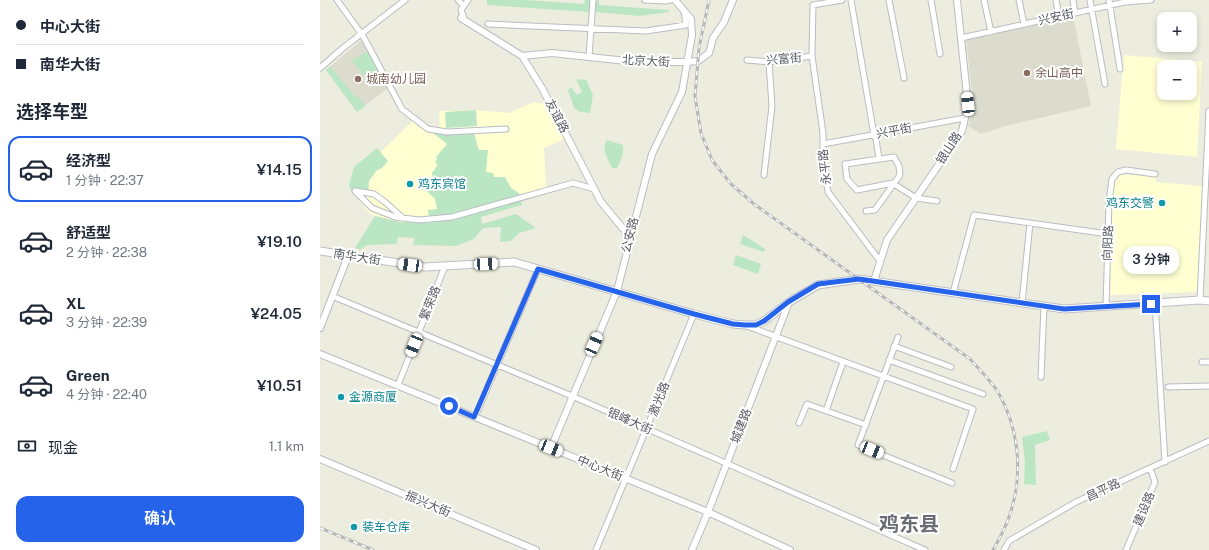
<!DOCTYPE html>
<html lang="zh">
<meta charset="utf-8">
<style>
body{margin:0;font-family:"Public Sans","Noto Sans SC",sans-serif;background:#f6f6f7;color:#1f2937;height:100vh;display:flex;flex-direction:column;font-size:15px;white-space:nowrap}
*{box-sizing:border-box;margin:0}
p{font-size:13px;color:#747a83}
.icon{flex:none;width:22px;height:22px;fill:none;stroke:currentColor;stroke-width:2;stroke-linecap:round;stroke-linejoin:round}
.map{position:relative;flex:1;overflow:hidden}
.panel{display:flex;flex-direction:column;background:#fff;width:320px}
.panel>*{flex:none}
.hud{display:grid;align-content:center;height:88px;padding:0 16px;background:#fff}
.buttons{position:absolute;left:837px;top:12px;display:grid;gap:8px}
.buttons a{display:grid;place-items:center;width:40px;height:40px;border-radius:8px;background:#fff;box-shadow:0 2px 6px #0003;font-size:20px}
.end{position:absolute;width:18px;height:18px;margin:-9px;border:5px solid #2563eb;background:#fff;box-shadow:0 0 0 2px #fff}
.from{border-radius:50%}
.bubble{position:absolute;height:28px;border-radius:12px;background:#fff;box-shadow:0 2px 6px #0003;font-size:13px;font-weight:600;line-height:28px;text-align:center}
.car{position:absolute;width:12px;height:24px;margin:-12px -6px;border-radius:5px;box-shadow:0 0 3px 1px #0007;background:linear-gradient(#fff 24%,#345 0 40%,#fff 0 76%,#345 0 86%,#fff 0)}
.hud b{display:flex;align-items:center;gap:14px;height:38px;font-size:15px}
.hud b+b{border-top:1px solid #e0e1e3}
.hud i{width:10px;height:10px;background:#1f2937}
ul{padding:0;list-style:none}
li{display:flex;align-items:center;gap:12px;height:66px;margin:0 8px 6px;padding:0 8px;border:2px solid transparent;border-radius:12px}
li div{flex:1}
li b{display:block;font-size:15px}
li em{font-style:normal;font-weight:600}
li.active{border-color:#2563eb}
li>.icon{width:36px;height:36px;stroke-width:1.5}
h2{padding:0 16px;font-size:18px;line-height:48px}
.pay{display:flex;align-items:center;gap:10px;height:44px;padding:0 16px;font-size:15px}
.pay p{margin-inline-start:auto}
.cta{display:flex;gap:8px;margin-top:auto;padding:8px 16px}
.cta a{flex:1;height:46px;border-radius:12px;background:#2563eb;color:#fff;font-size:16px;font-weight:600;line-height:46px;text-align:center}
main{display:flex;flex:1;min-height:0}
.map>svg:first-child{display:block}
.commercial{fill:#ffffd2;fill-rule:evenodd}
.education{fill:#dcdcce}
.green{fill:#bae6c4}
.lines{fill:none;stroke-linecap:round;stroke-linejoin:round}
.minor-casing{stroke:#babcc2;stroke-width:7}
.tertiary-casing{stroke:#babcc2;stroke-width:8}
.secondary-casing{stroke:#bdbec7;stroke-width:9}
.minor{stroke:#fff;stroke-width:5}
.tertiary{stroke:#fff;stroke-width:6}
.secondary{stroke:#fff;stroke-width:7}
.rail-casing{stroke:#b6b7b7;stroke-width:3}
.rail{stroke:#fff;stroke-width:1.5;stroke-dasharray:4.5;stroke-linecap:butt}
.route{stroke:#2563eb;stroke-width:5}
.education-dot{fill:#8d6e63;stroke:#fff;stroke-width:1.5}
.culture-dot{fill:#0f9aa8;stroke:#fff;stroke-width:1.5}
.labels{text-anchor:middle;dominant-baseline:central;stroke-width:4;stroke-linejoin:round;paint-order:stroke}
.street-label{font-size:12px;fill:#585b62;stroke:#fff}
.education-label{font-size:12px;fill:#785e54;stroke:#fff;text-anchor:start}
.culture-label{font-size:12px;fill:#0d838f;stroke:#fff;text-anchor:start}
.town-label{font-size:20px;font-weight:bold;fill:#696c74;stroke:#fff}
</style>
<main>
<section class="panel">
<div class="hud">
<b><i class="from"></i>中心大街</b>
<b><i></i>南华大街</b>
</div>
<h2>选择车型</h2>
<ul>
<li class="active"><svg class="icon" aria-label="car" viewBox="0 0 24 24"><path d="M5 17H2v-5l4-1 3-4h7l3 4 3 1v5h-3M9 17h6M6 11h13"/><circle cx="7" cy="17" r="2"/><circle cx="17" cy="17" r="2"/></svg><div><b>经济型</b><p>1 分钟 · 22:37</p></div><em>¥14.15</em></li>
<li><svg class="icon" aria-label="car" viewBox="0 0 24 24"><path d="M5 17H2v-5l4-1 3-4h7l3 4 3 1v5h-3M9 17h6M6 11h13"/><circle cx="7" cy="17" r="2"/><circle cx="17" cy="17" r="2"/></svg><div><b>舒适型</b><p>2 分钟 · 22:38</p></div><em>¥19.10</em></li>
<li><svg class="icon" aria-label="car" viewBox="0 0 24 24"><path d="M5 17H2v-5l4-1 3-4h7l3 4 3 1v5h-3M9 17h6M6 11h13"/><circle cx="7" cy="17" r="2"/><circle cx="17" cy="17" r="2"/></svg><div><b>XL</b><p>3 分钟 · 22:39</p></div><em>¥24.05</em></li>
<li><svg class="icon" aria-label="car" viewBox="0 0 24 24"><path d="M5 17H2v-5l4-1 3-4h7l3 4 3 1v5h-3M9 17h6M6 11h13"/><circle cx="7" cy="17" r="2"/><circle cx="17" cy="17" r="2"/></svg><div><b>Green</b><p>4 分钟 · 22:40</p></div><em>¥10.51</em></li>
</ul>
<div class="pay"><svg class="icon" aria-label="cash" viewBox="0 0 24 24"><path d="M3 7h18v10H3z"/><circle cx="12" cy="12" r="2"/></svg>现金<p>1.1 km</p></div>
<div class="cta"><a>确认</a></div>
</section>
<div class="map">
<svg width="889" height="550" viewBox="0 0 889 550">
<rect width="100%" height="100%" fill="#ededdf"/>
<path class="commercial" d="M804 55 882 62 877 157 796 149ZM844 67H870V93H844Z
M214 102 225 104 231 109 246 138 224 148 226 187 202 196 110 223 80 222 55 216 49 213 39 200 44 168 94 120 120 132 119 111 155 110 189 113Z
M803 174 836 177V182L881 186 883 188 878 292 790 295 792 193 794 183 801 175Z"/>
<path class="education" d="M753 16 771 106 689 125 661 134 648 126 654 108 646 40Z
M43 39 69 87 37 112 6 70Z"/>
<path class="green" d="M167 0H206L264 4 265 0H269L270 1 269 12 167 5Z
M279 0V5L349 10V12L320 16 275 12 276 1Z
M48 51 62 78 53 86 32 61Z
M10 66 36 98 38 96 46 106 37 112 6 70Z
M256 79 266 80 273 95 270 113 260 112 254 108 248 90 251 87 257 95 262 92Z
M156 110 157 126 126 128 125 112Z
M113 133H154L159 150H168L166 172 173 173 174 177H185L191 188 199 193 202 205 161 217 162 224 196 214 216 228 199 233 191 241 180 242 181 227 163 228 154 239 136 246 93 245 95 238 78 237 77 244 47 245 40 250 35 248 55 216 80 222 110 223 108 210 117 209 115 199 107 191 120 190 119 186H110L105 183 110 181 113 178 112 173 118 165 115 162 117 159 116 157 127 144Z
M287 140 303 145C304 153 301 161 297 168H293L291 166C287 157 281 149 287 140Z
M57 148 68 161 62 168 57 170 49 181 48 196 32 194 29 185 34 167Z
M423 235 445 249 444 252 420 244Z
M416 255 441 264 438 274 413 265Z
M727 431 730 440 715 445 716 485 704 484 705 462 702 437Z"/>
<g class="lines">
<g class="minor-casing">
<path id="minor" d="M17 0 43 36 82 109 108 129 127 132 186 129
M138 0 144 6
M325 0 345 1 351 0
M531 0 554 135 556 139 559 159
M569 0 584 78
M611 0 620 54
M664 0 671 32
M699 0 704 24
M736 0 739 17
M753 0 755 13
M770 0 785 84
M789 0 800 69
M145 21 141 10 148 0
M168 24 326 31 366 25 364 11
M641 38 805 2 831 0
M492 56 503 133V157L508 192 560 261
M269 57 273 0
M427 60 449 62 492 56 493 5 522 0
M0 68 23 48 85 0
M503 144 645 118
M444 175 452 106 449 62
M35 191 52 208 75 217 99 220 132 217 253 183 274 189
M36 191 54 194 65 202 83 218
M546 211 555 210 580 175 579 166 574 157 525 164 527 179 537 190 573 183 574 184 596 198 617 201
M633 293 654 215 788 234
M12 296 252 396 605 550
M880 300 889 111
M702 303 710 223
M835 303 845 462
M786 307 789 202 792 179 798 172 806 170 835 174
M427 326 653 409 633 469
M578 337 538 445 632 483
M574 346 631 367
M569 360 663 394
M882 362H889
M721 377 724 306
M78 385 125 266
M848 387 889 386
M506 411 523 362
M155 417 218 269
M479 423 487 404 546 425
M276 550 374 314
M684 550 689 541 756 502 889 441
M806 550 835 482 830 468"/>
</g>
<g class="tertiary-casing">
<path id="tertiary" d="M141 18 202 56 222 88 281 202 310 237
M202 56 232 53 316 62H367L378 61 389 53 393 38 404 22 413 0
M554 281 567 240 642 131 648 105 637 0
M0 328 28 256
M0 354 388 512 470 550
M231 448 297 291 332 154 362 92 372 35 371 19 355 0
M0 459 216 550
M372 550 388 512 469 302"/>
</g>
<g class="secondary-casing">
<path id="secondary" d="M0 251 105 267 194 262 374 314 413 324 425 325H436L444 321 469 302 498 285 539 279 744 309 880 300 889 301"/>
</g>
<use href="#minor" class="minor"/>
<use href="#tertiary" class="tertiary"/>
<use href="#secondary" class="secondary"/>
<g class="rail-casing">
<path id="rail" d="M389 0 379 48 375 96 381 133 392 160 411 184 434 204 650 359C660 370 670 380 678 392 699 428 703 472 691 511 687 525 680 538 673 550
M0 528 53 550"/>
</g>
<use href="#rail" class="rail"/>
</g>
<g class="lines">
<path class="route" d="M129 406 154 417 218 269 374 314 413 324 425 325H436L444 321 468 302 498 284 539 279 744 309 831 304"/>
</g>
<g class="education-dot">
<circle cx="707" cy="73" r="4"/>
<circle cx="38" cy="79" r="4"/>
</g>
<g class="culture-dot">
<circle cx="90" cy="184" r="4"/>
<circle cx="842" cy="203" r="4"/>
<circle cx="21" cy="397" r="4"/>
<circle cx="34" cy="527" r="4"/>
</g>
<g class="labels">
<g class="street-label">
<text transform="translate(736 17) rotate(-12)">兴安街</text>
<text transform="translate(464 59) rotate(-5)">兴富街</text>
<text transform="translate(326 61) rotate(3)">北京大街</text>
<text transform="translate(237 116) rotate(62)">友谊路</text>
<text transform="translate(574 131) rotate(-11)">兴平街</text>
<text transform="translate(629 148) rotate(-57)">银山路</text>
<text transform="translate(505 167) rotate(-96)">永平路</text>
<text transform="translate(310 235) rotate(-76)">公安路</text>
<text transform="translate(788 243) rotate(-88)">向阳路</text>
<text transform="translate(37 257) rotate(9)">南华大街</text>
<text transform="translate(110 303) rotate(-68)">繁荣路</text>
<text transform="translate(339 399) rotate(-68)">激光路</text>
<text transform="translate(310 421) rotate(24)">银峰大街</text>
<text transform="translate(421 426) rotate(-69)">城建路</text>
<text transform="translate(280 468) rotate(22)">中心大街</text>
<text transform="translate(783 490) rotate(-25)">昌平路</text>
<text transform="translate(108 504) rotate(23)">振兴大街</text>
<text transform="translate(824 509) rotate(-67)">建设路</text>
</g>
<g class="education-label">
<text x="715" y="73">余山高中</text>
<text x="46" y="79">城南幼儿园</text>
</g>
<g class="culture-label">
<text x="98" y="184">鸡东宾馆</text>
<text x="834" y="203" text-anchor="end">鸡东交警</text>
<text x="29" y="397">金源商厦</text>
<text x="42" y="527">装车仓库</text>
</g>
<g class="town-label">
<text x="589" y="524">鸡东县</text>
</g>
</g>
</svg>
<div class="buttons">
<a>+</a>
<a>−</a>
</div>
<i class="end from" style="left:129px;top:406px"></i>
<i class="end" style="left:831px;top:304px"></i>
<div class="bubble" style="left:803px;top:246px;width:56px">3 分钟</div>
<i class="car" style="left:648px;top:104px;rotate:354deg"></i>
<i class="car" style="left:166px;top:264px;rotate:87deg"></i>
<i class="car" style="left:90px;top:265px;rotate:278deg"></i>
<i class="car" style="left:274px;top:344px;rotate:23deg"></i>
<i class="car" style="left:94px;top:345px;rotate:202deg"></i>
<i class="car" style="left:231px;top:448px;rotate:112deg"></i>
<i class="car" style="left:552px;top:450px;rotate:112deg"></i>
</div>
</main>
